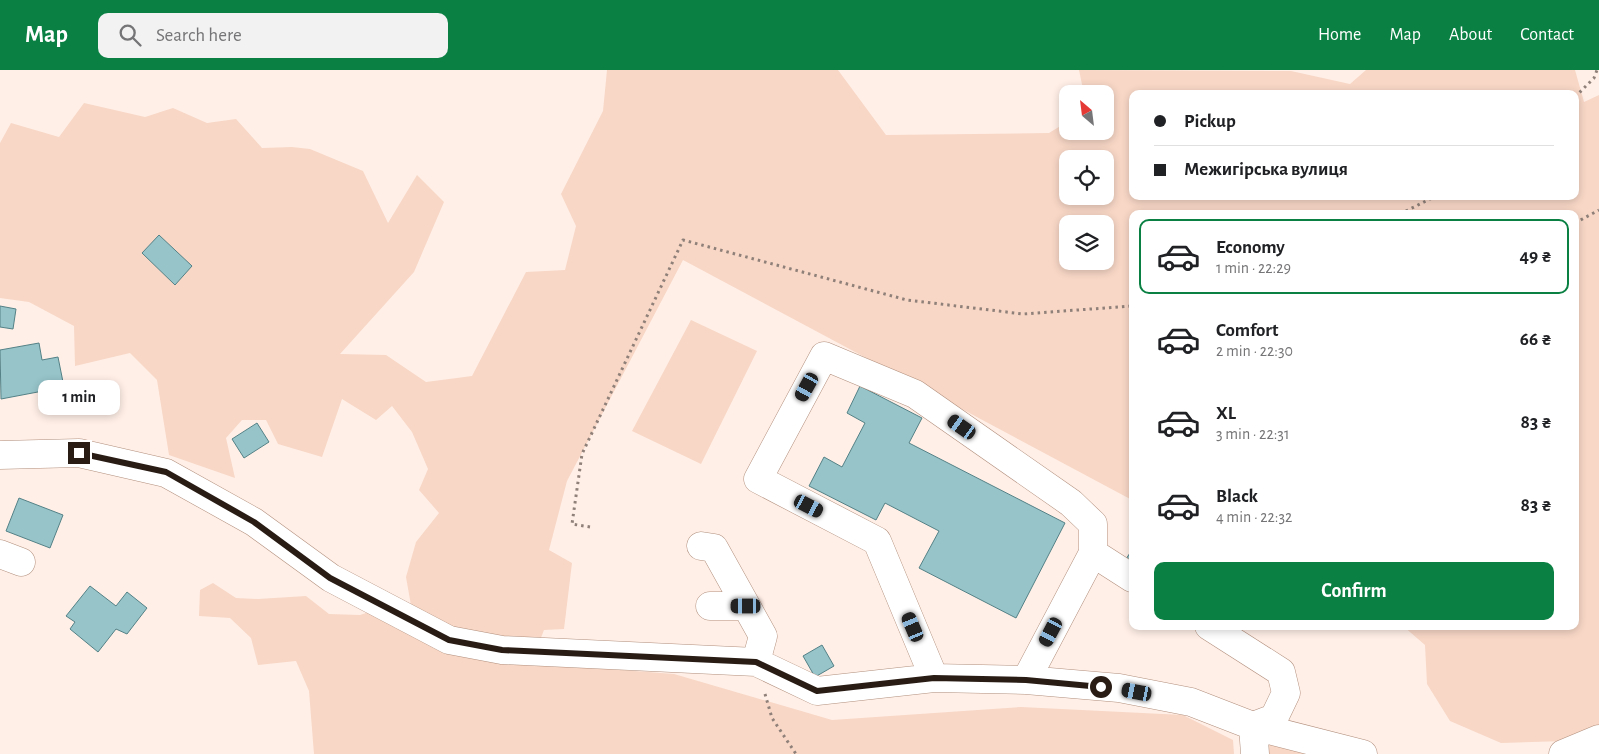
<!DOCTYPE html>
<meta charset="utf-8">
<style>
body{margin:0;font-family:"Alegreya Sans",sans-serif;background:#f2f2f2;color:#202124;height:100vh;display:flex;flex-direction:column;font-size:19px;white-space:nowrap}
*{box-sizing:border-box;margin:0}
p{font-size:16px;color:#757577}
.icon{flex:none;width:28px;height:28px;fill:none;stroke:currentColor;stroke-width:2;stroke-linecap:round;stroke-linejoin:round}
.map{position:relative;flex:1;overflow:hidden}
.drawer{position:absolute;left:1129px;top:140px;width:450px;height:420px;display:flex;flex-direction:column;background:#fff;border-radius:10px;box-shadow:0 2px 8px #0003}
.drawer>*{flex:none}
.banner{position:absolute;left:1129px;top:20px;width:450px;height:110px;border-radius:10px;box-shadow:0 2px 8px #0003;display:grid;align-content:center;height:110px;padding:0 25px;background:#fff}
.needle{width:32px;rotate:332deg}
.buttons{position:absolute;left:1059px;top:15px;display:grid;gap:10px}
.buttons a{display:grid;place-items:center;width:55px;height:55px;border-radius:10px;background:#fff;box-shadow:0 2px 8px #0003;font-size:25px}
.end{position:absolute;width:22px;height:22px;margin:-11px;border:6px solid #291c15;background:#fff;box-shadow:0 0 0 2px #fff}
.from{border-radius:50%}
.bubble{position:absolute;height:35px;border-radius:10px;background:#fff;box-shadow:0 2px 8px #0003;font-size:16px;font-weight:600;line-height:35px;text-align:center}
.car{position:absolute;width:15px;height:30px;margin:-15px -8px;border-radius:6px;box-shadow:0 0 4px 1px #0007;background:linear-gradient(#222 24%,#8ab4d8 0 40%,#222 0 76%,#8ab4d8 0 86%,#222 0)}
.banner b{display:flex;align-items:center;gap:18px;height:48px;font-size:19px}
.banner b+b{border-top:1px solid #e0e0e0}
.banner i{width:12px;height:12px;background:#202124}
ul{padding:9px 0 0;list-style:none}
li{display:flex;align-items:center;gap:15px;height:75px;margin:0 10px 8px;padding:0 15px;border:2px solid transparent;border-radius:10px}
li div{flex:1}
li b{display:block;font-size:19px}
li em{font-style:normal;font-weight:600}
li.current{border-color:#0b8043}
li>.icon{width:45px;height:45px;stroke-width:1.5}
.cta{display:flex;gap:10px;margin-top:auto;padding:10px 25px}
.cta a{flex:1;height:58px;border-radius:10px;background:#0b8043;color:#fff;font-size:20px;font-weight:600;line-height:58px;text-align:center}
header{display:flex;align-items:center;gap:30px;box-sizing:border-box;height:70px;padding:0 25px;background:#0b8043;color:#fff}
header strong{font-size:24px}
nav{display:flex;gap:28px;margin-inline-start:auto;font-size:18px}
.search{width:350px;height:45px;background:#f2f2f2;display:flex;align-items:center;gap:12px;box-sizing:border-box;padding:0 18px;border-radius:10px;color:#757577;font-size:19px}
.map>svg:first-child{display:block}
.green{fill:#f8d7c6;fill-rule:evenodd}
.building{fill:#96c4c9;stroke:#548186}
.lines{fill:none;stroke-linecap:round;stroke-linejoin:round}
.minor-casing{stroke:#b28f7d;stroke-width:29}
.path{stroke:#8f8079;stroke-width:3;stroke-dasharray:2.5 4;stroke-linecap:butt}
.minor{stroke:#fff;stroke-width:28}
.route{stroke:#291c15;stroke-width:6}
</style>
<header>
<strong>Map</strong>
<div class="search"><svg class="icon" aria-label="search" viewBox="0 0 24 24"><circle cx="10" cy="10" r="6"/><path d="M15 15l6 6"/></svg>Search here</div>
<nav><a>Home</a><a>Map</a><a>About</a><a>Contact</a></nav>
</header>
<div class="map">
<svg width="1599" height="684" viewBox="0 0 1599 684">
<rect width="100%" height="100%" fill="#ffefe7"/>
<path class="green" d="M607 0H838L886 65 1049 63 1067 52 1068 61H1105V24H1084L1079 0 1291 1 1350 14 1366 0H1575L1584 32 1599 25V657L1565 671 1501 673 1450 651 1427 614 1425 575 1403 556H1575V144H1132V430L683 190 567 411 549 480 572 493 564 559 544 560 531 593 674 604 832 650 1021 637 1183 645 1233 670 1234 684H314L309 621 296 591 258 595 251 568 230 548 199 546 200 520 213 513 236 528 258 529 306 526 329 544 360 545 375 540 415 558 406 507 416 472 439 443 419 420 428 399 412 362 392 336 376 350 342 329 322 387 278 374 266 350H242L226 368 235 408 169 385 157 310 130 283 75 296 74 256 29 232 0 228V73L11 53 59 67 84 33 145 47 173 38 207 53 236 49 262 78 292 77 310 79 363 101 388 153 417 105 444 132 414 202 340 284 386 285 426 312 472 306 526 202 565 200 576 156 561 124 603 41ZM1132 24H1575V126H1132ZM1068 89H1105V126H1068ZM1068 154H1105V191H1068Z
M691 250 757 281 701 394 632 361Z
M1265 669 1348 684H1261Z"/>
<path class="building" d="M159 165 192 196 175 215 142 183Z
M0 236 16 239 13 259 0 257Z
M39 273 42 290 58 287 64 317 1 329 0 280Z
M860 316 922 348 909 373 1065 453 1016 548 919 498 939 461 885 433 876 450 809 416 824 387 842 397 865 353 847 343Z
M257 353 269 372 244 388 232 369Z
M19 428 63 445 50 478 6 461Z
M1132 480V498L1124 492Z
M90 516 116 536 127 522 147 538 127 564 116 559 98 582 70 559 75 552 66 546Z
M822 575 834 596 815 607 803 586Z"/>
<g class="lines">
<g class="minor-casing">
<path id="minor" d="M0 385 79 383 166 403 254 452 331 508 449 570 502 580 756 592 817 621 934 608 1026 610 1119 618 1191 632 1253 656 1255 684
M701 476 714 478 763 566 756 592
M0 484 21 492
M710 536H746
M1209 556 1281 602 1286 623 1274 648 1253 656
M934 608 877 471 758 409 824 286 915 324 1071 433 1093 454V483L1132 508
M1026 610 1093 483
M1253 656 1363 684
M1563 684 1599 669"/>
</g>
<path class="path" d="M1575 27 1594 8 1597 0
M1400 144 1436 126
M1575 153 1599 140
M590 457 572 454 582 384 683 170 907 230 1023 244 1132 236
M765 624 772 648 796 684"/>
<use href="#minor" class="minor"/>
</g>
<g class="lines">
<path class="route" d="M79 383 166 402 254 452 330 508 449 570 502 580 756 592 817 621 934 608 1026 610 1101 617"/>
</g>
</svg>
<div class="buttons">
<a><svg class="needle" viewBox="-14 -14 28 28"><path d="M0-13l5 13h-10z" fill="#e53935"/><path d="M0 13l5-13h-10z" fill="#757577"/></svg></a>
<a><svg class="icon" aria-label="locate" viewBox="0 0 24 24"><circle cx="12" cy="12" r="6"/><path d="M12 2v4M12 18v4M2 12h4M18 12h4"/></svg></a>
<a><svg class="icon" aria-label="layers" viewBox="0 0 24 24"><path d="M12 4l9 5-9 5-9-5zM3 14l9 5 9-5"/></svg></a>
</div>
<i class="end from" style="left:1101px;top:617px"></i>
<i class="end" style="left:79px;top:383px"></i>
<div class="bubble" style="left:38px;top:310px;width:82px">1 min</div>
<i class="car" style="left:807px;top:317px;rotate:209deg"></i>
<i class="car" style="left:962px;top:357px;rotate:305deg"></i>
<i class="car" style="left:809px;top:436px;rotate:117deg"></i>
<i class="car" style="left:746px;top:536px;rotate:270deg"></i>
<i class="car" style="left:913px;top:557px;rotate:337deg"></i>
<i class="car" style="left:1051px;top:562px;rotate:208deg"></i>
<i class="car" style="left:1137px;top:622px;rotate:281deg"></i>
<div class="banner">
<b><i class="from"></i>Pickup</b>
<b><i></i>Межигірська вулиця</b>
</div>
<section class="drawer">
<ul>
<li class="current"><svg class="icon" aria-label="car" viewBox="0 0 24 24"><path d="M5 17H2v-5l4-1 3-4h7l3 4 3 1v5h-3M9 17h6M6 11h13"/><circle cx="7" cy="17" r="2"/><circle cx="17" cy="17" r="2"/></svg><div><b>Economy</b><p>1 min · 22:29</p></div><em>49 ₴</em></li>
<li><svg class="icon" aria-label="car" viewBox="0 0 24 24"><path d="M5 17H2v-5l4-1 3-4h7l3 4 3 1v5h-3M9 17h6M6 11h13"/><circle cx="7" cy="17" r="2"/><circle cx="17" cy="17" r="2"/></svg><div><b>Comfort</b><p>2 min · 22:30</p></div><em>66 ₴</em></li>
<li><svg class="icon" aria-label="car" viewBox="0 0 24 24"><path d="M5 17H2v-5l4-1 3-4h7l3 4 3 1v5h-3M9 17h6M6 11h13"/><circle cx="7" cy="17" r="2"/><circle cx="17" cy="17" r="2"/></svg><div><b>XL</b><p>3 min · 22:31</p></div><em>83 ₴</em></li>
<li><svg class="icon" aria-label="car" viewBox="0 0 24 24"><path d="M5 17H2v-5l4-1 3-4h7l3 4 3 1v5h-3M9 17h6M6 11h13"/><circle cx="7" cy="17" r="2"/><circle cx="17" cy="17" r="2"/></svg><div><b>Black</b><p>4 min · 22:32</p></div><em>83 ₴</em></li>
</ul>
<div class="cta"><a>Confirm</a></div>
</section>
</div>
